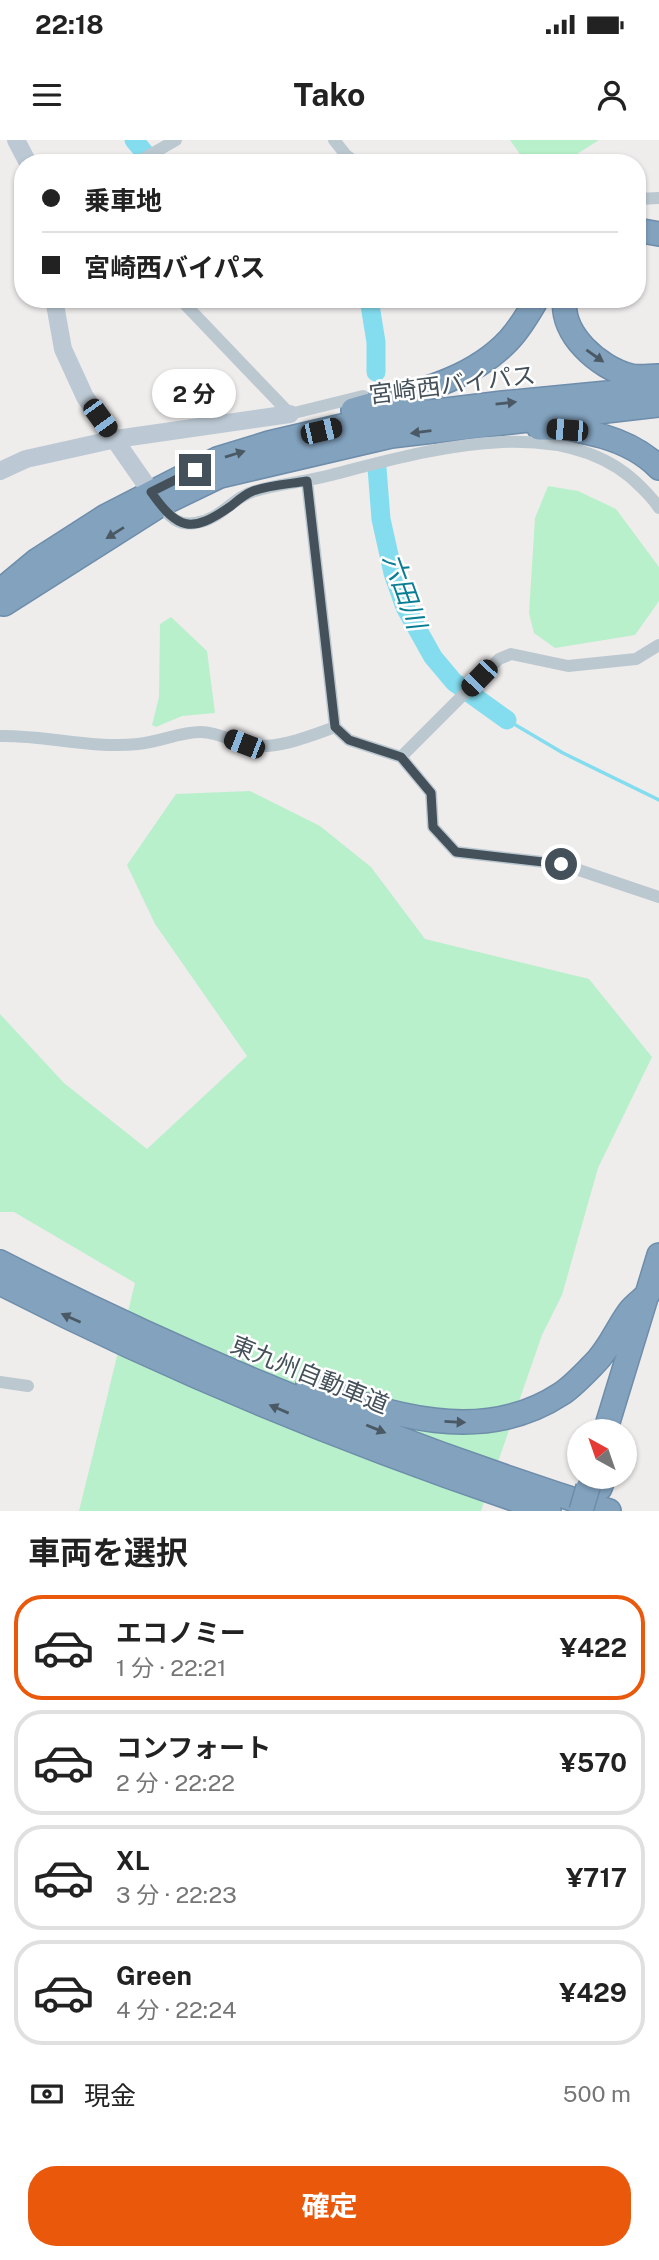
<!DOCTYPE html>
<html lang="ja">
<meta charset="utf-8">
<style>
body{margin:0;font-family:"Public Sans","Noto Sans JP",sans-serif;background:#f2f2f2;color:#222;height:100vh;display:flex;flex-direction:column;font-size:26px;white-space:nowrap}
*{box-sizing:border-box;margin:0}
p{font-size:23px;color:#767676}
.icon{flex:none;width:38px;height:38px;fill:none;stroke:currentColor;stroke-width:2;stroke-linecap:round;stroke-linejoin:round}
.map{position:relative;height:1371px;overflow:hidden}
.sheet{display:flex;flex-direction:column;background:#fff;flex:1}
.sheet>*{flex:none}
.hud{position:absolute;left:14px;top:14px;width:632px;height:154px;border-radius:28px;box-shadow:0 2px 5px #0004;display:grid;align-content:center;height:154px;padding:0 28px;background:#fff}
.needle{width:46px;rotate:320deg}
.buttons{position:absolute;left:567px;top:1279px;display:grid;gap:14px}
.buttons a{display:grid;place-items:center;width:70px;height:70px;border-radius:50%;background:#fff;box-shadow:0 2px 5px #0004;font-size:35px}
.end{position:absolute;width:32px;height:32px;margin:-16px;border:9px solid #44515a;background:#fff;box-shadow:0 0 0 4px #fff}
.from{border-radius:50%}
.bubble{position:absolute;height:49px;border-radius:24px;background:#fff;box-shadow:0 2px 5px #0004;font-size:23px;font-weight:700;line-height:49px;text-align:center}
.car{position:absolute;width:21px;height:42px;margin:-21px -10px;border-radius:9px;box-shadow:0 0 5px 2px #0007;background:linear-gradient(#222 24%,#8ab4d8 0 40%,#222 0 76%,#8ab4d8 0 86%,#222 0)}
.hud b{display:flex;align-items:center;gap:24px;height:66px;font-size:26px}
.hud b+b{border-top:2px solid #e0e0e0}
.hud i{width:18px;height:18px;background:#222}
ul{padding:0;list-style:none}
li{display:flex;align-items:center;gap:21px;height:105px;margin:0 14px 10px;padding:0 14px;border:4px solid #e0e0e0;border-radius:28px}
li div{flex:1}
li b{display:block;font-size:26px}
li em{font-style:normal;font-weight:700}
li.current{border-color:#ea580c}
li>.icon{width:63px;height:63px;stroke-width:1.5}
h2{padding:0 28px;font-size:32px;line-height:84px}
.pay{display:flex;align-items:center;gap:18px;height:77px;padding:0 28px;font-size:26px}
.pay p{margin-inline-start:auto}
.cta{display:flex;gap:14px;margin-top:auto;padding:14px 28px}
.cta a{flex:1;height:80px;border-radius:28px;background:#ea580c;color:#fff;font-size:28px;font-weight:700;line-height:80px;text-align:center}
.status{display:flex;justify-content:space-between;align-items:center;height:49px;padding:0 35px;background:#fff;direction:ltr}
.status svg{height:19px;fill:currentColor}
header{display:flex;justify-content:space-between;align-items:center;height:91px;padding:0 28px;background:#fff;font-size:32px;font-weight:700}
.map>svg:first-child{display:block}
.green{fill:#b8f0cb}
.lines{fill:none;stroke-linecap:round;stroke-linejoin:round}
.stream{stroke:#83ddef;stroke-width:3.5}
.river{stroke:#83ddef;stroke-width:19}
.highway-casing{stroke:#6d8daa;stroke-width:26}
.street{stroke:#bcc8d0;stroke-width:12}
.secondary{stroke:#bcc9d4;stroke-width:18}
.highway{stroke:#82a2be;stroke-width:23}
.highway-bridge-casing{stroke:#6d8daa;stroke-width:26;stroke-linecap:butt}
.highway-bridge{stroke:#82a2be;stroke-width:23}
.oneway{fill:#4a5964}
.route{stroke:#44515a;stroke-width:9}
.labels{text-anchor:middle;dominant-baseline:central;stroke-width:5;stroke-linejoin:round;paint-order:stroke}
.street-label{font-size:24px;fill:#44515a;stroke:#fff}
.water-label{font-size:26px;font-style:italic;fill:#087d94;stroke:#fff}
</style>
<div class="status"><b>22:18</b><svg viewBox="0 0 49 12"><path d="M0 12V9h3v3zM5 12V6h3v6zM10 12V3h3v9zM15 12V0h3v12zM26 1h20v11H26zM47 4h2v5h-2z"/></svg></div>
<header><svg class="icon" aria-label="menu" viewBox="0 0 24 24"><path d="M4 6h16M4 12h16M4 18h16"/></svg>Tako<svg class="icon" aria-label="person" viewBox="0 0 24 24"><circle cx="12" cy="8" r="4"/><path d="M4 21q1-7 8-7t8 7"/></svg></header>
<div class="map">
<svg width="659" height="1371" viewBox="0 0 659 1371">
<rect width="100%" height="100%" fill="#efecec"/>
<path class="green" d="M510 0H599L563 23H526Z
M548 346 578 351 616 369 659 427V461L635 495 555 508 534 493 529 473 535 378Z
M171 477 207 511 215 573 182 576 156 587 152 585 159 557 160 484Z
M250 651 320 686 371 727 425 799 589 839 652 917 598 1028 562 1155 542 1195 481 1371H79L135 1143 14 1072H0V874L64 943 147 1009 247 916 155 784 127 725 176 654Z"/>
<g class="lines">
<path class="stream" d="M507 580 563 613 659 660"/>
<path class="river" d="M134 0 153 23
M369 159 376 202V232
M377 328 381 379 393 433 405 467 433 517 454 542 507 580"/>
<g class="highway-casing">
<path id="highway" d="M637 90 659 94
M565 159C560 194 599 228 631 236 639 238 649 236 658 236
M353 270C407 254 469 243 509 200 520 188 529 173 537 159
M539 288C579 287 630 298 659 328
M0 451 36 421 106 376 217 319 269 303 372 279 503 263 659 248
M4 464 160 365 220 336 391 296 659 265
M0 1122C195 1222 400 1305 609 1371
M0 1143C175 1233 362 1309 549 1371
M308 1245C388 1275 482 1306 561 1254 572 1247 583 1235 593 1225 609 1210 616 1190 629 1172 634 1165 642 1160 648 1154
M605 1292 659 1115
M600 1348 604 1337"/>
</g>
<path class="street" d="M334 0 346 15 357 23
M136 23 176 0
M637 59 659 58
M180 159 290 274 363 256
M307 341 335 587 349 600 401 617 431 653 433 687 456 712 561 724 659 757
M160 365C170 377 178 386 195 383 221 380 232 357 255 351 278 344 303 342 327 336 421 312 565 267 642 348 648 354 654 360 659 368
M0 596C46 595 91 609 138 604 160 602 179 592 201 592 217 592 232 601 247 605 276 610 308 597 335 587
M401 617 499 519 511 514 568 526 636 519 659 505
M0 1242 28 1246"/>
<path class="secondary" d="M16 0 28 23
M54 159 63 209 85 257 158 362
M0 331 26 319 116 299 290 274"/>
<use href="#highway" class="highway"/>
<g class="highway-bridge-casing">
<path id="highway-bridge" d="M581 1371 588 1347"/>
</g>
<use href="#highway-bridge" class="highway-bridge"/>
</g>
<defs><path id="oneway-solid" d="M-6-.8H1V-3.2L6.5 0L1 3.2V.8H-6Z" transform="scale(1.75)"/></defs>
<g class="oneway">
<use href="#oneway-solid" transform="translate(595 216) rotate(35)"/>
<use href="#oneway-solid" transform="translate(506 263) rotate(-6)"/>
<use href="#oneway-solid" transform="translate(421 292) rotate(173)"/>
<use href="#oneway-solid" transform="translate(235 314) rotate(-17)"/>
<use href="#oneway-solid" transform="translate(115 393) rotate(148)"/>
<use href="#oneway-solid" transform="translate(71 1178) rotate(-156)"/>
<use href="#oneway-solid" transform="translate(279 1269) rotate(-157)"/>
<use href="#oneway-solid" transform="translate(455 1282) rotate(3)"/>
<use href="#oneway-solid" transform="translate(376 1289) rotate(22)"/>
</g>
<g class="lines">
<path class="route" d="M195 330 151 352C178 390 191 394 231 366 237 361 245 354 253 351 270 345 290 344 307 341L335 587 349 600 401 617 431 653 433 687 456 712 561 724"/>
</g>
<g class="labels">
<g class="street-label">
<text transform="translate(452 244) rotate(-7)">宮崎西バイパス</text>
<text transform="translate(310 1234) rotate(22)">東九州自動車道</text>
</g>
<g class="water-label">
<text transform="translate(405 451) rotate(70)">六田川</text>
</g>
</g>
</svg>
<div class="buttons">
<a><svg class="needle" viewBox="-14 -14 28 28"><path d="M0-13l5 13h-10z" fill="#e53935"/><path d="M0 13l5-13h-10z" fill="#767676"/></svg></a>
</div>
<i class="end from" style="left:561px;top:724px"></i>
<i class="end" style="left:195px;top:330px"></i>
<div class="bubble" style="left:152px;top:229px;width:84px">2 分</div>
<i class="car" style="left:100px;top:278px;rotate:144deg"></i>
<i class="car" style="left:567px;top:290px;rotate:275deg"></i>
<i class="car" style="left:321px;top:291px;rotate:77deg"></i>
<i class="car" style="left:479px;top:538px;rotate:224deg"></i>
<i class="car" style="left:244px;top:604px;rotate:291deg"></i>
<div class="hud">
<b><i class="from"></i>乗車地</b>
<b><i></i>宮崎西バイパス</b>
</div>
</div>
<section class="sheet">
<h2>車両を選択</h2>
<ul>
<li class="current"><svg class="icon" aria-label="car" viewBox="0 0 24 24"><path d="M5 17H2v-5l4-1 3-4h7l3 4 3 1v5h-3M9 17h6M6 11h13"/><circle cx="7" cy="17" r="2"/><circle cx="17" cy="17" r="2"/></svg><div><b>エコノミー</b><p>1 分 · 22:21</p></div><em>¥422</em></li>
<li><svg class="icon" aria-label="car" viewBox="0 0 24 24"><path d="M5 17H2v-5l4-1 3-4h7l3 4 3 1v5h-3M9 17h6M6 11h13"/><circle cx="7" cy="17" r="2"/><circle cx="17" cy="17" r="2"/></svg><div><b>コンフォート</b><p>2 分 · 22:22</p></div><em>¥570</em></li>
<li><svg class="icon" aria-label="car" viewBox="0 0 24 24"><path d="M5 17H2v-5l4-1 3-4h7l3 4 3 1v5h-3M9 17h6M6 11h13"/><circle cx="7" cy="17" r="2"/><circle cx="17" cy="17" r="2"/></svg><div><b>XL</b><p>3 分 · 22:23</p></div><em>¥717</em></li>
<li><svg class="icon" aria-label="car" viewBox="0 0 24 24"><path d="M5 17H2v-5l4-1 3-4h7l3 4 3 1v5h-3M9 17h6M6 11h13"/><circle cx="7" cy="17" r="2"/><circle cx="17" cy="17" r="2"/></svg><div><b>Green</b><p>4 分 · 22:24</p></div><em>¥429</em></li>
</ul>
<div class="pay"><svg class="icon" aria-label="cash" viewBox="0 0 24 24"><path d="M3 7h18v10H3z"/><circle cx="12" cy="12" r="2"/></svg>現金<p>500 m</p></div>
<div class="cta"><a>確定</a></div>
</section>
